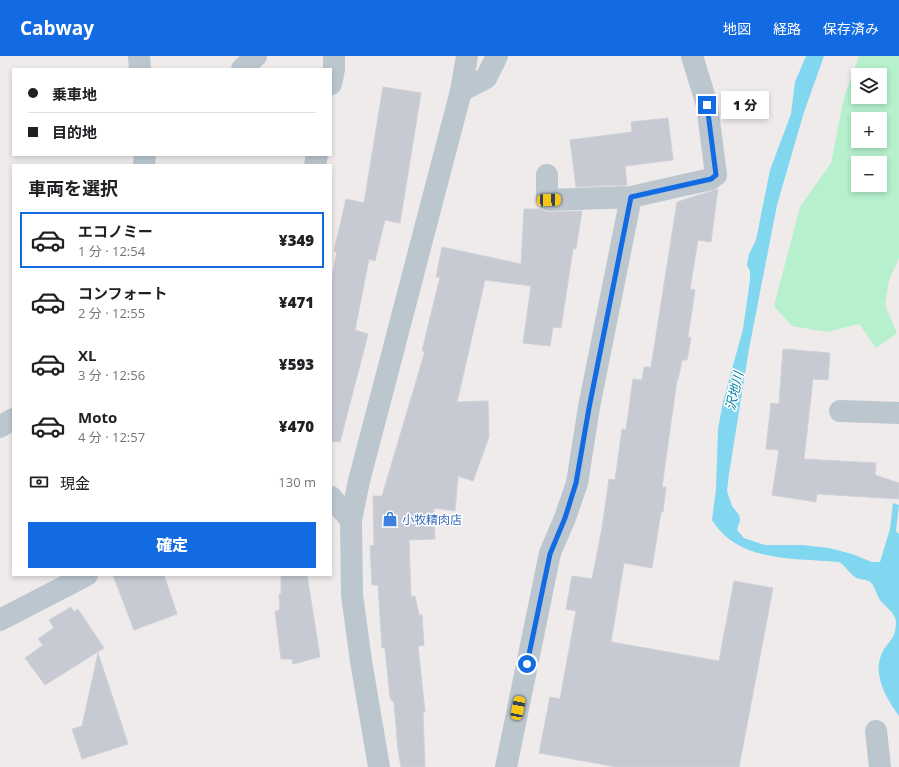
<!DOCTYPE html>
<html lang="ja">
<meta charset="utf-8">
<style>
body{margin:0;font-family:"Open Sans","Noto Sans JP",sans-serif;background:#f2f2f2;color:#202124;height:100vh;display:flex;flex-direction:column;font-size:15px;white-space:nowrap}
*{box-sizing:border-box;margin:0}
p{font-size:13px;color:#757577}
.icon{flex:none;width:22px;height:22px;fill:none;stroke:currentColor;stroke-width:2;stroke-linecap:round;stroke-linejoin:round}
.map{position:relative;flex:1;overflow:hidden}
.drawer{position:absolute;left:12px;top:108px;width:320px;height:412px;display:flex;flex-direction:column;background:#fff;border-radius:0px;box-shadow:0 2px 6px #0003}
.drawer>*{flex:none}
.top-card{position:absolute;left:12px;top:12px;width:320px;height:88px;border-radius:0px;box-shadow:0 2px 6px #0003;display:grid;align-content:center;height:88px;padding:0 16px;background:#fff}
.controls{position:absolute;left:851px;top:12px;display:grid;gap:8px}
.controls a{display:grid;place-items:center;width:36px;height:36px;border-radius:0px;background:#fff;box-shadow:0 2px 6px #0003;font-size:20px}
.end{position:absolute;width:18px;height:18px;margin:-9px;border:5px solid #126be2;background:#fff;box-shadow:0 0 0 2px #fff}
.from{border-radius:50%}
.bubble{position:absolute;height:28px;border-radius:0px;background:#fff;box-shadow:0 2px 6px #0003;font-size:13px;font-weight:800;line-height:28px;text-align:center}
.car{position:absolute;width:12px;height:24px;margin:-12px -6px;border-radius:5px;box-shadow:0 0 3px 1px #0007;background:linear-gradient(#f5c518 24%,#345 0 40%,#f5c518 0 76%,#345 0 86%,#f5c518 0)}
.top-card b{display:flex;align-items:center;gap:14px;height:38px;font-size:15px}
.top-card b+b{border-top:1px solid #e0e0e0}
.top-card i{width:10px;height:10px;background:#202124}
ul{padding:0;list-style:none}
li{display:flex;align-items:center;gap:12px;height:56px;margin:0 8px 6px;padding:0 8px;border:2px solid transparent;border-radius:0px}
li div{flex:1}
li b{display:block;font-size:15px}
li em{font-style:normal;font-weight:800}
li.on{border-color:#126be2}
li>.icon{width:36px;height:36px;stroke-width:1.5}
h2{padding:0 16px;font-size:18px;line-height:48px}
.pay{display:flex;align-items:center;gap:10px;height:44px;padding:0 16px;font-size:15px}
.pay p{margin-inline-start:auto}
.primary-button{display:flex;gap:8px;margin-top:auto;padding:8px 16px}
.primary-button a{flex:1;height:46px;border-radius:0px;background:#126be2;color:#fff;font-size:16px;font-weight:800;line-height:46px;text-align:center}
header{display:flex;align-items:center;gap:24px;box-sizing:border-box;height:56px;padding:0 20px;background:#126be2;color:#fff}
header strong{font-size:19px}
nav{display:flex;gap:22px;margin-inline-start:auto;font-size:14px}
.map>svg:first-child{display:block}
.green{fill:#b6f0cd;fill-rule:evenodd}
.water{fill:#81d7ef}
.building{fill:#c7cad2;stroke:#cfd1d8}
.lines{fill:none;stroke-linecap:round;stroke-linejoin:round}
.minor{stroke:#bbc6cf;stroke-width:22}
.route{stroke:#126be2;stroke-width:5}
.labels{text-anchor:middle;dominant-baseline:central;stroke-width:3;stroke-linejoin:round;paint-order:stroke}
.shop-label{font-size:12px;fill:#366cbe;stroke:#fff;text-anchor:start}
.water-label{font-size:13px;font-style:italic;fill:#0880a1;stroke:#fff}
</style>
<header>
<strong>Cabway</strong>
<nav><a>地図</a><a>経路</a><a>保存済み</a></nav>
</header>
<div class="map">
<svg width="899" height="711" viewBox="0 0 899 711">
<rect width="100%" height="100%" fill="#efebeb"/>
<path class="green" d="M859 0H899V202L889 224 885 249 897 277 876 292 859 268 827 276 792 270 774 250 800 151 831 107 844 41ZM858 19H880V41H858ZM858 63H880V85H858ZM858 107H880V129H858Z"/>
<path class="water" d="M806 0H824L804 56 777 149 749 293 729 418 727 435 732 450 739 459 740 464 737 474 744 482 765 489H802L829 492 852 498 872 506H880L890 473 893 447 899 449 896 475 899 478V660C886 642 871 617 883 595 887 587 894 583 895 575 896 570 897 564 894 560 891 553 884 550 880 544 876 538 875 529 869 525 865 523 859 524 855 521 848 516 846 510 839 506 794 502 739 507 712 464L716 433 718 373 723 346 743 273 750 224V215L747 209 749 198 756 184 770 114 791 58 795 26Z"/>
<path class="building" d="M383 31 421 37 400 167 385 164 375 205 369 203 355 274 368 278 340 386 331 385V225L337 196 334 195 346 143 364 147Z
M668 62 673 104 625 110 627 129 576 131 570 84 632 76 631 66Z
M718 133 711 186 698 184 690 233 695 234 688 281 691 282 687 304H682L678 324H677L662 431H666L663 456H661L652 512 624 507 611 586 719 605 734 525 773 532 739 711H617L539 697 550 641 560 643 576 555 566 553 572 520 592 523 602 472 609 423 615 424 622 373 626 374 633 323 642 324 644 311H651L677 146Z
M524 153H541L544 155 549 156 582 155 576 193H573L561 272 553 271 550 290 523 287 531 230 485 224 457 346 488 345 489 381 473 425 458 420 455 455 434 452 435 483 409 484 411 541 415 540 419 559H422L424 589 418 590 425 656H423L425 711H401L398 694 394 647 390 642 385 592H382L378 529H372L370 490 374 489 373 440H382L425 295H422L440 221H436L442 191 521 208Z
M783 293 830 297 828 324 813 323 804 403 876 407 875 419 899 427V443L817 438 816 446 772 439 779 394 766 393 771 347 779 348Z
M113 519H164L177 558 134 574Z
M281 519H307L320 601 293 608 292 603H281L275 556 280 553 279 538H281Z
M71 551 74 556 78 553 104 592 45 629 25 602 43 589 38 583 54 572 49 564Z
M98 597 128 688 82 703 72 673 82 670Z"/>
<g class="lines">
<path class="minor" d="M139 0 140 13
M242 13 256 0
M331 28 334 13V0
M461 35 486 22 497 0
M144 109 145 99
M315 109 317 99
M631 141 711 123 716 119 707 49 692 0
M840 355 899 357
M0 371 13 363
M331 441 351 464
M0 564 87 519
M876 675 880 711
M379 711 361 605 352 539 351 464 359 425 461 35 467 0
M506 711 550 497 565 462 577 427 589 351 631 141 549 144 547 141V119"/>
</g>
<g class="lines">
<path class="route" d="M527 608 550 498 565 462 576 427 589 352 631 141 711 123 716 119 707 49"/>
</g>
<defs>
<g id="shop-bare" transform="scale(1.2)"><path d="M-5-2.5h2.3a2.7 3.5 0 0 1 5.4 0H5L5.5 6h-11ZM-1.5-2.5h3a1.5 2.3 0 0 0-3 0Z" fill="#3f7fe0" stroke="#fff" stroke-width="2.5" paint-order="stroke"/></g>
</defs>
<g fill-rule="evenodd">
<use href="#shop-bare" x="390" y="463"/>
</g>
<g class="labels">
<g class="shop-label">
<text x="402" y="463">小牧精肉店</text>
</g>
<g class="water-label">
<text transform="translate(734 335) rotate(-77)">沢地川</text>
</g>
</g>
</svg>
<div class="controls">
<a><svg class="icon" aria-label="layers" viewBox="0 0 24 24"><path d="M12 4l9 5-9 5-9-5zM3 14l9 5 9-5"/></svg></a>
<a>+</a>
<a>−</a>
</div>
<i class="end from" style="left:527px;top:608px"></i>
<i class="end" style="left:707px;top:49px"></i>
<div class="bubble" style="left:721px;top:35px;width:48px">1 分</div>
<i class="car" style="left:549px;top:144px;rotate:88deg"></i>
<i class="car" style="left:518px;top:652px;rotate:11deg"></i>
<div class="top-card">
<b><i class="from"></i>乗車地</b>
<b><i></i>目的地</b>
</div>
<section class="drawer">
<h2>車両を選択</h2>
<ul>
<li class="on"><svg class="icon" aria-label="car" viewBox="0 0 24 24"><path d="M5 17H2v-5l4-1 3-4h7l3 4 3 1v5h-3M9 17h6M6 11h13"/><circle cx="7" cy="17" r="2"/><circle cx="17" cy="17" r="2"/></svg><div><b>エコノミー</b><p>1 分 · 12:54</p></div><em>¥349</em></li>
<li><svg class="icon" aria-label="car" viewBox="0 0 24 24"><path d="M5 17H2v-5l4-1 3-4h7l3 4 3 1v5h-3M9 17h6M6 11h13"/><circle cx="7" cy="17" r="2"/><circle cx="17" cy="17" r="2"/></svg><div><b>コンフォート</b><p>2 分 · 12:55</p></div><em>¥471</em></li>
<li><svg class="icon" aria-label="car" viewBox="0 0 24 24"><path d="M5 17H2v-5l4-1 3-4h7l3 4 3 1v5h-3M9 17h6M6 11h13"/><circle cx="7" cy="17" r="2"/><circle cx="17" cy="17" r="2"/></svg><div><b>XL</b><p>3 分 · 12:56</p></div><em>¥593</em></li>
<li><svg class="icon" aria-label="car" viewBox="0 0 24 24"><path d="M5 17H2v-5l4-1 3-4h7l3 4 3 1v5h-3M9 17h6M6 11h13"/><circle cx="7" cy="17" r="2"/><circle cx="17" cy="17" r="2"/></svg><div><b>Moto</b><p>4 分 · 12:57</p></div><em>¥470</em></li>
</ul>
<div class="pay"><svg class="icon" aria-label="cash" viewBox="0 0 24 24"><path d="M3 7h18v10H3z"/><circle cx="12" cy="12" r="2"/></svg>現金<p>130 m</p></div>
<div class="primary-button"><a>確定</a></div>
</section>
</div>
